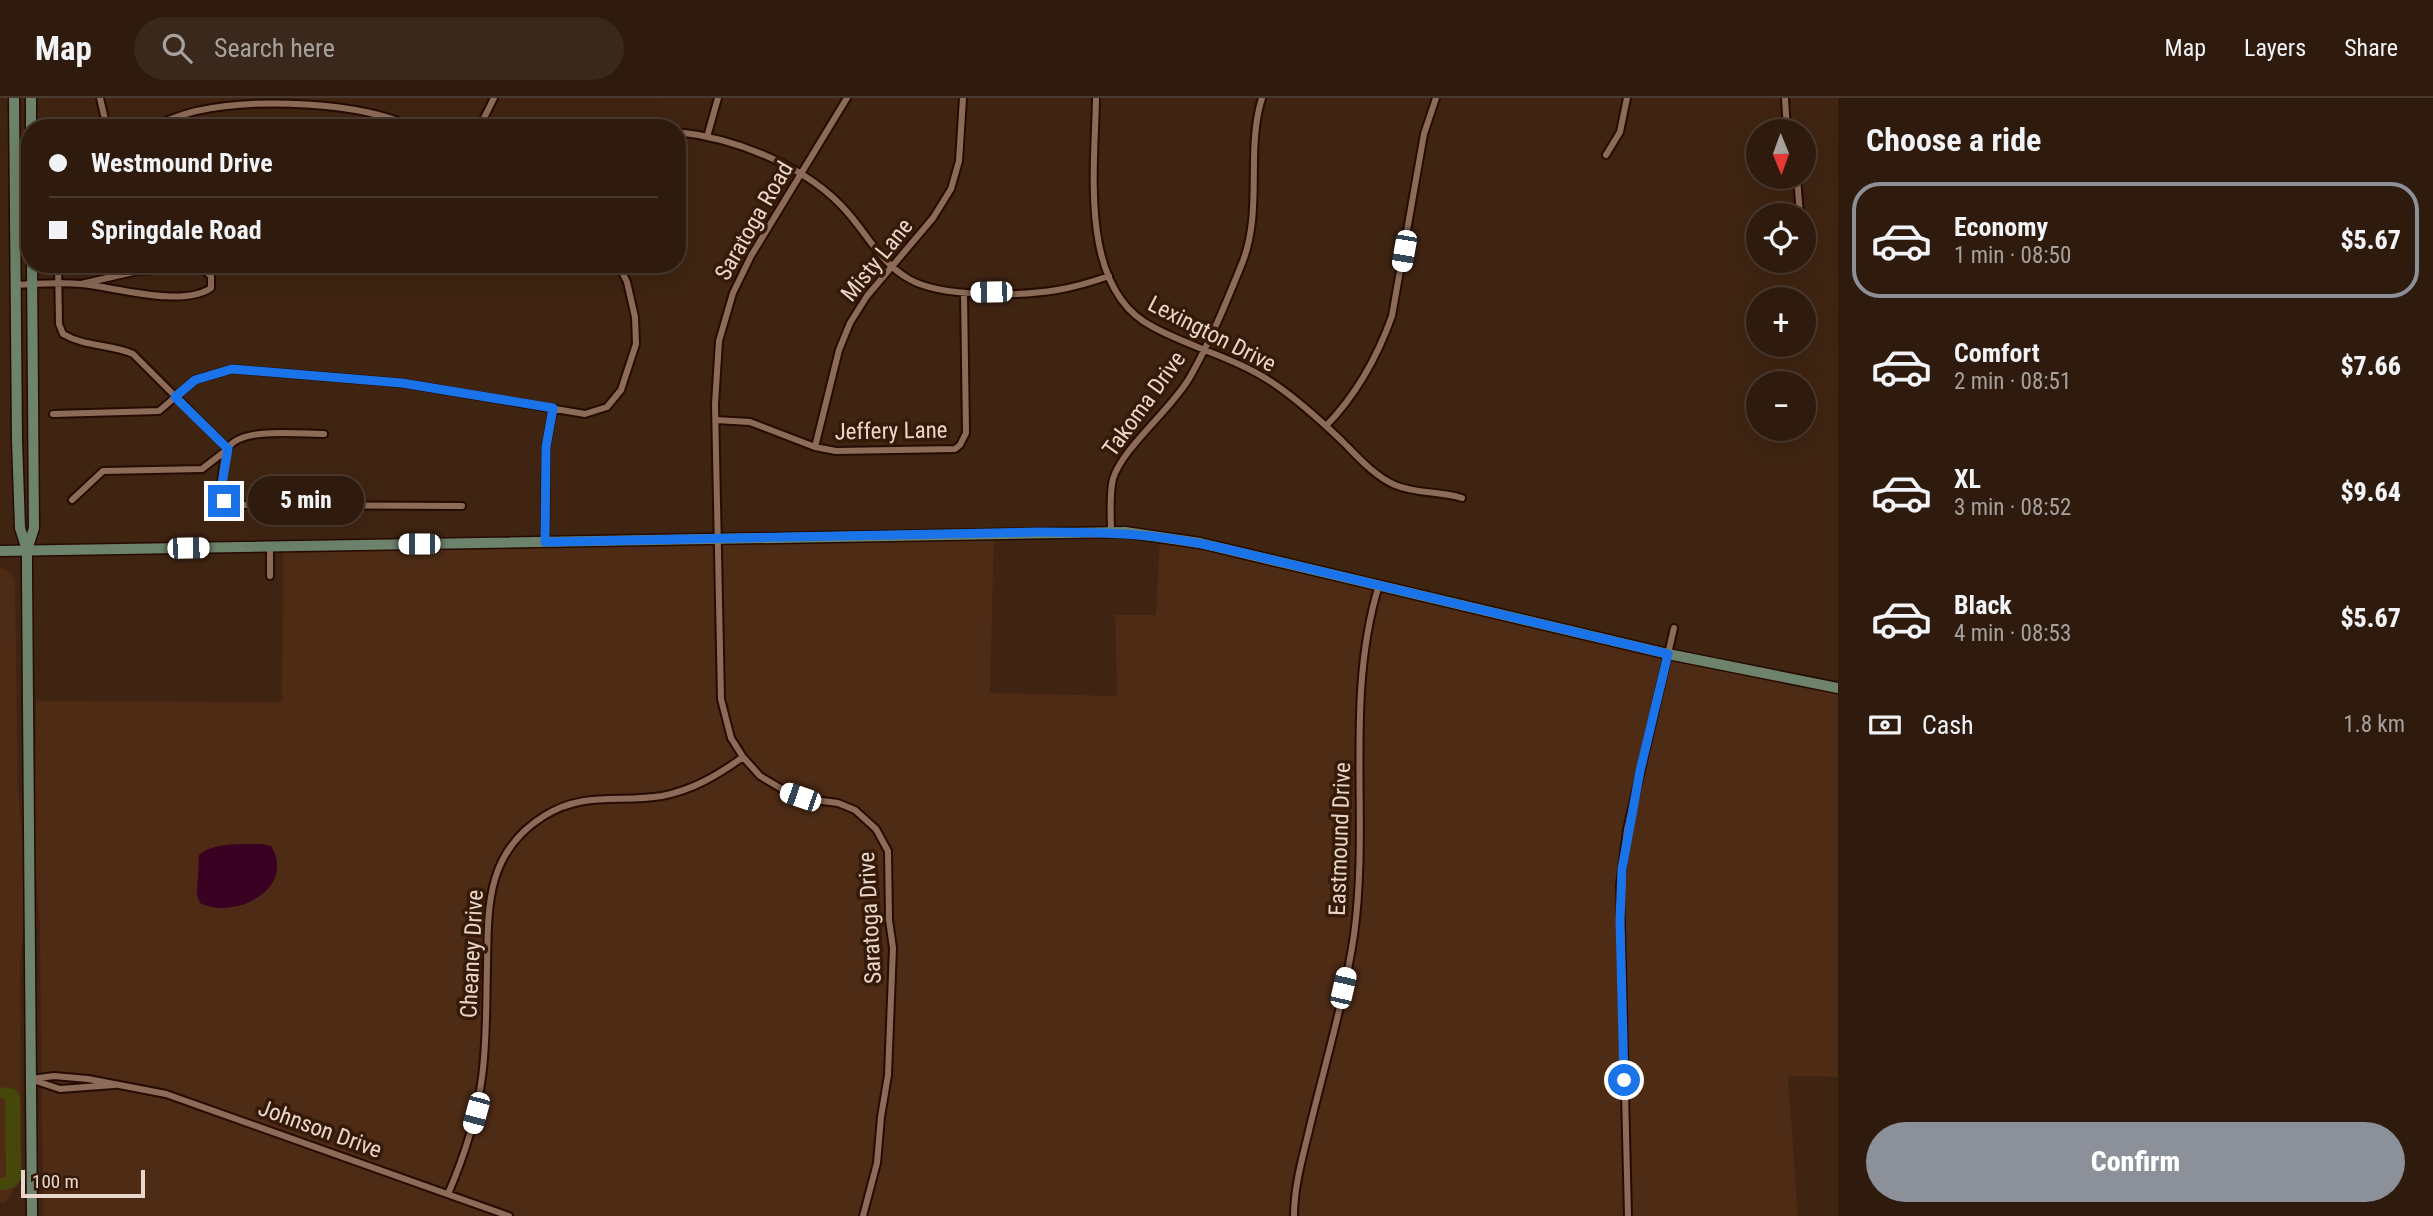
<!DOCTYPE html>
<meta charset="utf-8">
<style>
body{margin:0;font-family:"Roboto Condensed",sans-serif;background:#3b281c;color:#f1f3f6;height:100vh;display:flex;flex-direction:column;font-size:26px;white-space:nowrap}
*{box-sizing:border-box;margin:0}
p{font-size:23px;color:#a7a19e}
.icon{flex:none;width:38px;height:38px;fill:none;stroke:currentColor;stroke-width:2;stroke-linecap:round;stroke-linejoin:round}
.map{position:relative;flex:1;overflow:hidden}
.sheet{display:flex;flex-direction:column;background:#2f1b0e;width:595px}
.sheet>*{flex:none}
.guide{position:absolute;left:21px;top:21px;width:665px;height:154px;border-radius:28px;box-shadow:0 7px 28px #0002,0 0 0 2px #4a392e;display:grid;align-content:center;height:154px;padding:0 28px;background:#2f1b0e}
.needle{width:46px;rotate:179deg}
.fabs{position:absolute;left:1746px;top:21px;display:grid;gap:14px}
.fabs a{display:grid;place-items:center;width:70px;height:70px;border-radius:50%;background:#2f1b0e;box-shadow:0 7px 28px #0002,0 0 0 2px #4a392e;font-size:35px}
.scale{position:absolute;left:21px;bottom:18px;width:124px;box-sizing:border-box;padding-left:7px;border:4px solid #ead7cc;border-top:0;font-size:19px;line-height:24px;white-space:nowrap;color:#ead7cc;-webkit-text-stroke:5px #351a08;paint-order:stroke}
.end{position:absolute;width:32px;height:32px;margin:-16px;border:9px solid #1a73e8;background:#fff;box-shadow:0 0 0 4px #fff}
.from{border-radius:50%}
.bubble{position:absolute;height:49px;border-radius:24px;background:#2f1b0e;box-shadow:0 7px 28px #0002,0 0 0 2px #4a392e;font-size:23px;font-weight:800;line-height:49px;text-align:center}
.car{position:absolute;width:21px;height:42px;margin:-21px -10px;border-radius:9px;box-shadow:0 0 5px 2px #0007;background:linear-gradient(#fff 24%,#345 0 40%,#fff 0 76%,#345 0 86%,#fff 0)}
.guide b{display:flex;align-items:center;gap:24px;height:66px;font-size:26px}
.guide b+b{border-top:2px solid #4a392e}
.guide i{width:18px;height:18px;background:#f1f3f6}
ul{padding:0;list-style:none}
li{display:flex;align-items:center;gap:21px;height:116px;margin:0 14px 10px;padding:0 14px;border:4px solid transparent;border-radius:28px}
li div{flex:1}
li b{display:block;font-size:26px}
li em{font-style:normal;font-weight:800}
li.selected{border-color:#8c9099}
li>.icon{width:63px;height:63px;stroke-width:1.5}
h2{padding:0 28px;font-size:32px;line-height:84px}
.pay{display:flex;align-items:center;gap:18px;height:77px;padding:0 28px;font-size:26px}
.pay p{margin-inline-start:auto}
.button{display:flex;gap:14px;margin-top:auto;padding:14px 28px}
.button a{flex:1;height:80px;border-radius:42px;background:#8c9099;color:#fff;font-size:28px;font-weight:800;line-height:80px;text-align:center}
header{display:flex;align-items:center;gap:42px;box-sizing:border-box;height:98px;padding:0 35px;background:#2f1b0e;border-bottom:2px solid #4a392e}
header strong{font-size:33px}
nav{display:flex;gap:38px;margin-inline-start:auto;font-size:24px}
.search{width:490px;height:63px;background:#3b281c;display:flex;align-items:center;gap:18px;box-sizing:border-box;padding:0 24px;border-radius:38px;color:#a7a19e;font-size:26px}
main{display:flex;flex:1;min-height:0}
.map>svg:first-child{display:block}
.built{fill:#4d2b15}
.green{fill:#45470b}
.water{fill:#3a0122}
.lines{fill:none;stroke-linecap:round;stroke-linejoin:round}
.street-casing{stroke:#250b00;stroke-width:10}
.secondary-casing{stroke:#250b00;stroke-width:13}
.street{stroke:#8c6b58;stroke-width:6}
.secondary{stroke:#6d836b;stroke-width:10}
.route{stroke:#1a73e8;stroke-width:9}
.labels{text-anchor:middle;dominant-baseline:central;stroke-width:7;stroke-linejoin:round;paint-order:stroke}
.street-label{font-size:23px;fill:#ead7cc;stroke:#351a08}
</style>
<header>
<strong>Map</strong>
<div class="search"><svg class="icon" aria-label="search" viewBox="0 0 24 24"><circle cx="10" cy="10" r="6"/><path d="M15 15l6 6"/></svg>Search here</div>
<nav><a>Map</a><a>Layers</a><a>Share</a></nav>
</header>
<main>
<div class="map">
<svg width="1838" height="1118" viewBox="0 0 1838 1118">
<rect width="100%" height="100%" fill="#3f2412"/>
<path class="built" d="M994 435 990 595 1117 598 1115 517H1156L1160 438 1838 590V979L1788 978 1798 1118H43L40 832 35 765 36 603 282 604 283 448Z
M0 468 12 476 15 486 18 691 24 759V827L20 865 22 1080 5 1105H0Z"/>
<path class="green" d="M0 989 15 991 20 998 21 1080C18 1090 9 1092 0 1092V1080L6 1079 5 1001 0 1000Z"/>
<path class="water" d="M262 746 271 748C297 790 235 823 200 805L197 797 199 757C213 744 244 746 262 746Z"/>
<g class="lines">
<g class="street-casing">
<path id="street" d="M100 0 107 30
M847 0 751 158 733 195 719 243 715 306 721 601 731 640 743 659 760 678 787 694 807 701 838 705 855 712 876 731 888 753 889 822 893 850 888 977 881 1019 877 1065 863 1118
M1096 0C1095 70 1078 191 1153 229 1192 250 1236 260 1273 285 1298 302 1320 322 1342 343 1357 358 1374 378 1395 387 1416 396 1440 393 1462 400
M1785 0 1787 33
M150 30C165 23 180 17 196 13 254 0 360 3 415 30
M479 30 494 0
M677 34C736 40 809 69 848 115 869 139 881 165 909 181 941 200 1021 198 1057 192 1075 189 1092 184 1109 178
M707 39 718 0
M1606 57 1620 34 1627 0
M14 61 30 60
M1797 79 1800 117
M58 166 59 226 63 236C85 249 110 246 133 256L228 351 202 371 103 373 72 402
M15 187C37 186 60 184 81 186 115 189 182 210 211 190V178L201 169 138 173 81 186
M53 316 159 313 195 282 232 271 402 285 585 316 607 309 621 292 636 246 635 219 627 184 618 166
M716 322 750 324 815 349 836 353 955 351 960 347 966 335 964 195
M1326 328C1357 296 1377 260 1392 218L1424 36 1436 0
M324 336C301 336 242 329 229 349 222 361 222 384 220 397L227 407 462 408
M815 349 839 252 850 225 867 198 933 120 951 91 959 63 963 0
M1111 434C1111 417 1109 397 1113 381 1122 350 1172 311 1190 279 1210 244 1226 205 1241 168 1264 114 1245 54 1262 0
M545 444 546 349 553 310
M270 448V478
M31 981 54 978 88 981 166 996 509 1118
M36 983 60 991 114 987
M448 1096C464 1059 477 1019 482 979 487 942 486 905 487 868 488 808 486 754 544 718 584 693 619 705 662 698 693 692 718 677 743 659
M1294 1118C1294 1086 1304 1055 1311 1024 1326 963 1345 898 1354 837 1370 721 1344 600 1379 487
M1628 1118 1620 787 1627 732 1674 530"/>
</g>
<g class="secondary-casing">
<path id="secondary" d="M14 0 17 342 20 430 27 452
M31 0V30
M0 453 1125 434 1200 445 1668 556 1838 590
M32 1118 27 475V452L34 430 32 166"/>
</g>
<use href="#street" class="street"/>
<use href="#secondary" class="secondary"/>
</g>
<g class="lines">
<path class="route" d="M224 403 220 397 228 351 175 299 195 282 232 271 402 285 553 310 546 349 545 444 1038 434C1106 434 1158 435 1226 451L1668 556 1640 673 1622 771 1620 823 1624 982"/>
</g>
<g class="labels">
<g class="street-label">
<text transform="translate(754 123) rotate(-60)">Saratoga Road</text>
<text transform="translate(877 162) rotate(-51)">Misty Lane</text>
<text transform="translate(1212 236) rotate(27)">Lexington Drive</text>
<text transform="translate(1144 306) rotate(-54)">Takoma Drive</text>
<text transform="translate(891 333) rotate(-1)">Jeffery Lane</text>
<text transform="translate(1340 741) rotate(-88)">Eastmound Drive</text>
<text transform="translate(870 820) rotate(-93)">Saratoga Drive</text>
<text transform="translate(472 856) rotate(-87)">Cheaney Drive</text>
<text transform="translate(320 1031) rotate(20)">Johnson Drive</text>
</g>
</g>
</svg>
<div class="fabs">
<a><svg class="needle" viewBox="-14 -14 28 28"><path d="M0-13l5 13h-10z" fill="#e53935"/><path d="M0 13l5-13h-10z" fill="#a7a19e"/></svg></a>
<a><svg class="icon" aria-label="locate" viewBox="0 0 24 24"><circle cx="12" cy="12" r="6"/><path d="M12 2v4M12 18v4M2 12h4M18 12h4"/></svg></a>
<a>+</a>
<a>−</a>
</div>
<div class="scale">100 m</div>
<i class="end from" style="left:1624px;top:982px"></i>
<i class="end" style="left:224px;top:403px"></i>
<div class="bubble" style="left:248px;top:378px;width:116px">5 min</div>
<i class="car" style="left:1404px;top:153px;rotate:190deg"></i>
<i class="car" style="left:991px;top:194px;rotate:269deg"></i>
<i class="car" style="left:419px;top:446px;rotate:270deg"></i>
<i class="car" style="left:188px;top:450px;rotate:89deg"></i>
<i class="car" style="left:800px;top:699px;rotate:289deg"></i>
<i class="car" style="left:1343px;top:890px;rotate:13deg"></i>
<i class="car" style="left:476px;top:1015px;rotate:195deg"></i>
<div class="guide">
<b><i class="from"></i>Westmound Drive</b>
<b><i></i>Springdale Road</b>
</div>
</div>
<section class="sheet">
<h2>Choose a ride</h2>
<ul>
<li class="selected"><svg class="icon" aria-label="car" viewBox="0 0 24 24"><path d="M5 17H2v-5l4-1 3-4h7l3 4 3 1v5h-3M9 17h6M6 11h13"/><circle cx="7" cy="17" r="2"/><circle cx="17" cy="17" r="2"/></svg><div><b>Economy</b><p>1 min · 08:50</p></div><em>$5.67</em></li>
<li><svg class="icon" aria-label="car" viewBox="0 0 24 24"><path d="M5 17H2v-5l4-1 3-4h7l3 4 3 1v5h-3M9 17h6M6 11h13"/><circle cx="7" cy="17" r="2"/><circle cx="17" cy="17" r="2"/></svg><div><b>Comfort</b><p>2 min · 08:51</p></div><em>$7.66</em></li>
<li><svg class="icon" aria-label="car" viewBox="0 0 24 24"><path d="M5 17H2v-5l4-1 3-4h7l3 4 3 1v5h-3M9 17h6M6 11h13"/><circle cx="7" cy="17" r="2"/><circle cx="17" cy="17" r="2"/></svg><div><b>XL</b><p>3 min · 08:52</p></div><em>$9.64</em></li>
<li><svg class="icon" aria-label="car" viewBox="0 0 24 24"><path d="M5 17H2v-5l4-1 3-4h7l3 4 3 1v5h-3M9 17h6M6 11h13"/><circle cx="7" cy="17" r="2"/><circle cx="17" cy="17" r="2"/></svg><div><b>Black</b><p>4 min · 08:53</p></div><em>$5.67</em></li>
</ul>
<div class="pay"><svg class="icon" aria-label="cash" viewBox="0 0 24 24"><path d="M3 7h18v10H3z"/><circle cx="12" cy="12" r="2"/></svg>Cash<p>1.8 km</p></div>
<div class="button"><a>Confirm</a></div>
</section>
</main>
